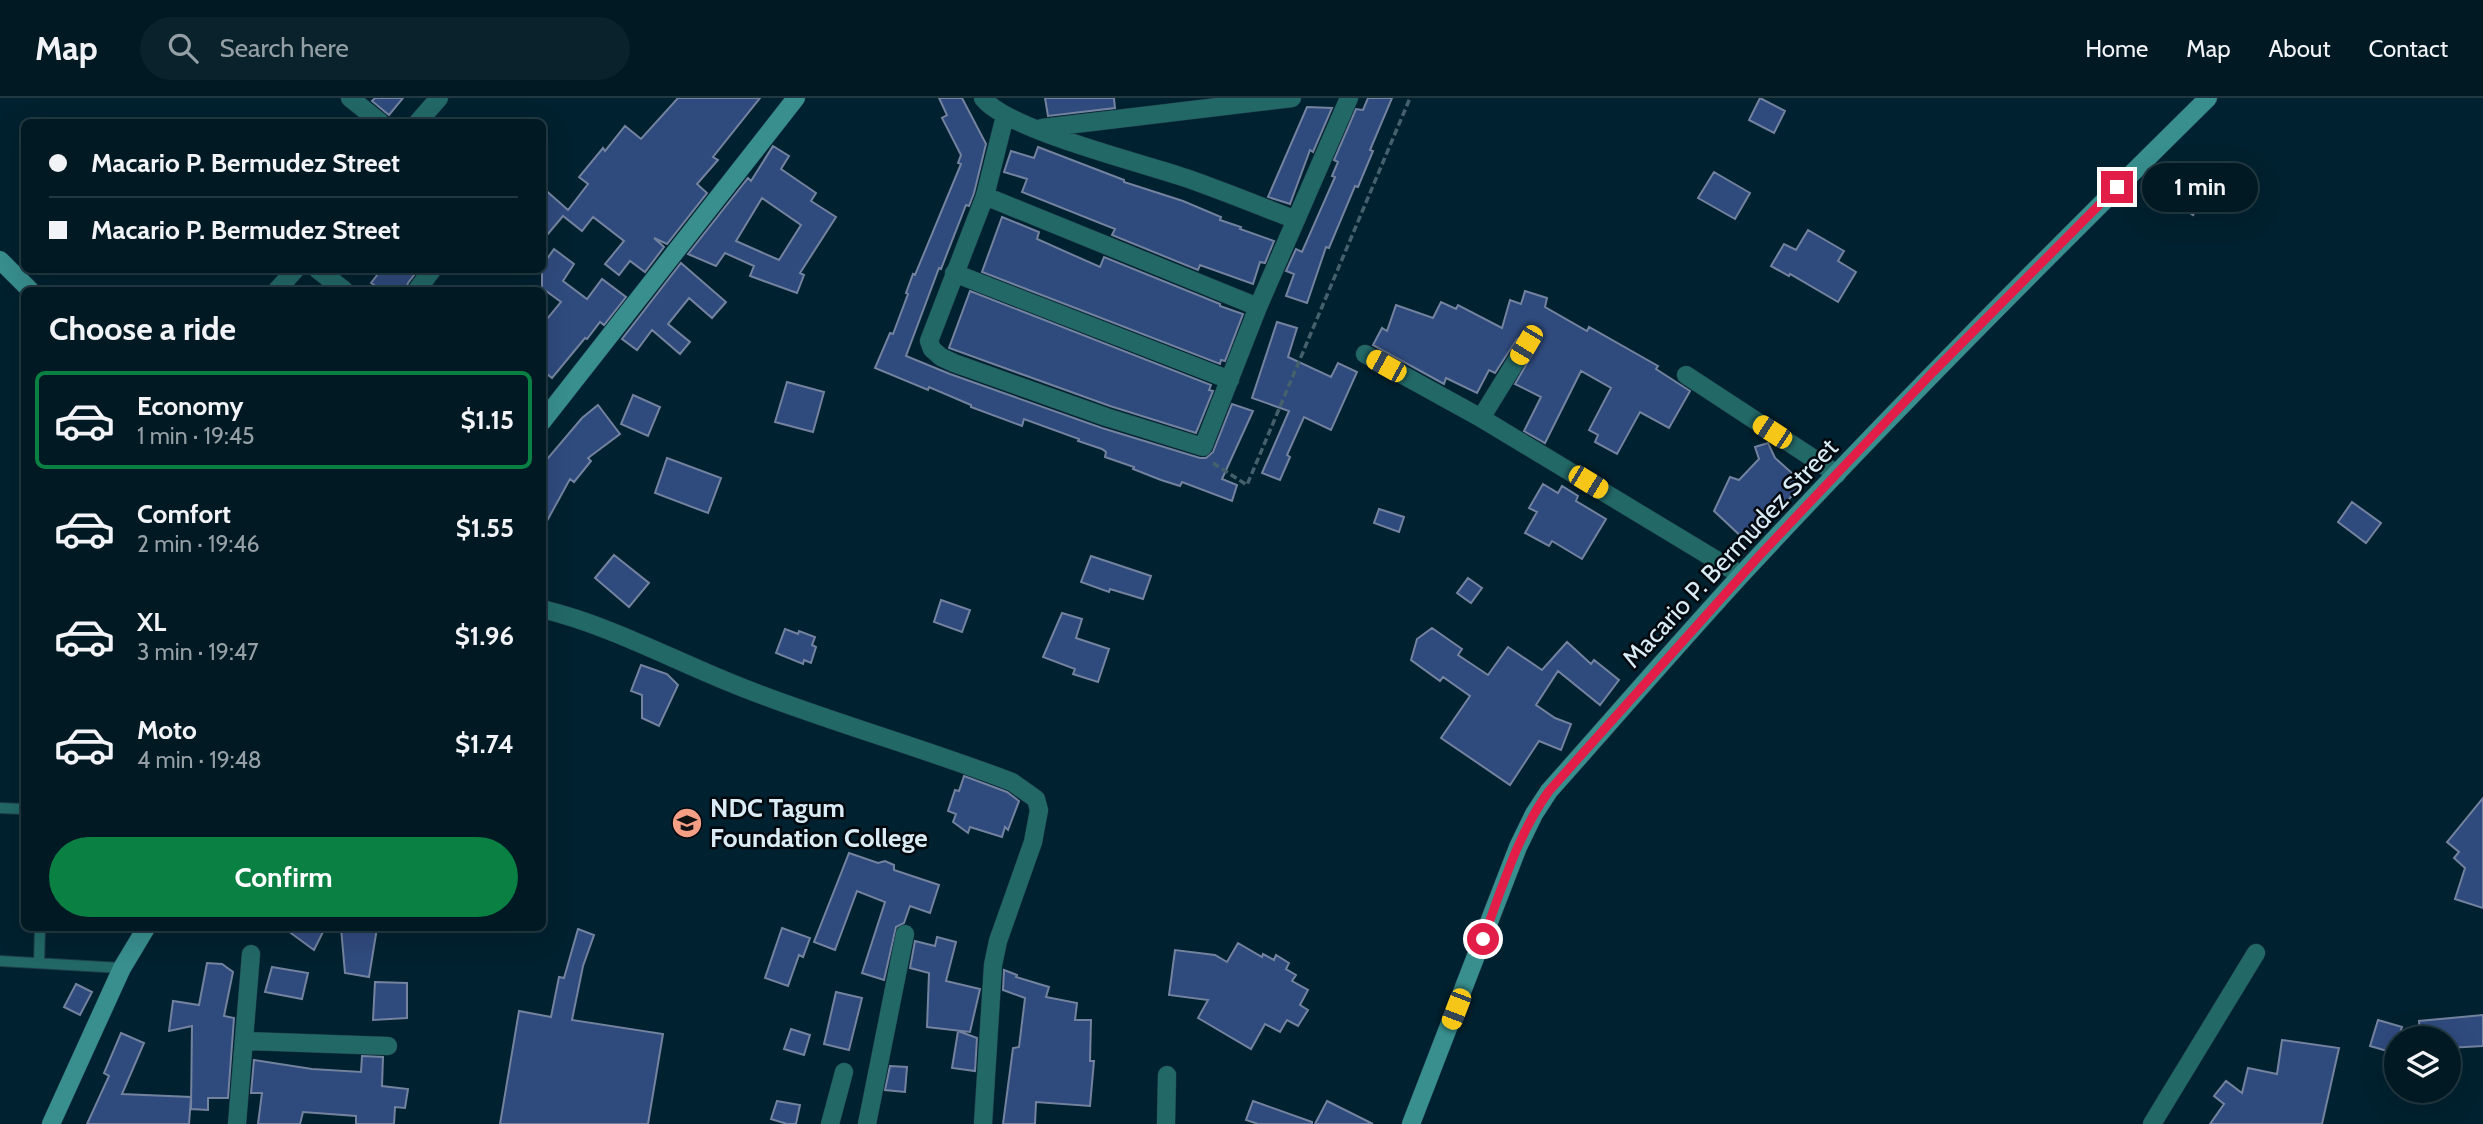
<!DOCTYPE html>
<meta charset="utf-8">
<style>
body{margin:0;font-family:Cabin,sans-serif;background:#0a222b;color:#f1f3f6;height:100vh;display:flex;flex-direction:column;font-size:26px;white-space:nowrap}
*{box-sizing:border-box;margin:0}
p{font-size:23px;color:#95a0a6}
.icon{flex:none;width:38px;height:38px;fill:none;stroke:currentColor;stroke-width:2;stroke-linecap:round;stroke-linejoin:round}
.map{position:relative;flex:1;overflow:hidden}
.drawer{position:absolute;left:21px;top:189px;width:525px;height:644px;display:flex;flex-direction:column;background:#001923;border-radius:10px;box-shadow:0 7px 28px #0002,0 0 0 2px #223841}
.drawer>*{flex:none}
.top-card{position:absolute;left:21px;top:21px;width:525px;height:154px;border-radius:10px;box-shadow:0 7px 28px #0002,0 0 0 2px #223841;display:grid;align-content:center;height:154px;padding:0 28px;background:#001923}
.buttons{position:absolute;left:2384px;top:928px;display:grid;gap:14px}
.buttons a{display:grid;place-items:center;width:77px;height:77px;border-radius:50%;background:#001923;box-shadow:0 7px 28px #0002,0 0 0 2px #223841;font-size:35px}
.end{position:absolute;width:32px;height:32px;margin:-16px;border:9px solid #e11d48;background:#fff;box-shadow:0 0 0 4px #fff}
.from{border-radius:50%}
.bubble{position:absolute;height:49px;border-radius:24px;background:#001923;box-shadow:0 7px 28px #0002,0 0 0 2px #223841;font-size:23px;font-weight:800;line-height:49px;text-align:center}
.car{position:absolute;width:21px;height:42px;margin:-21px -10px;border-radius:9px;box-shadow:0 0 5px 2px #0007;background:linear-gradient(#f5c518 24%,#345 0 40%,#f5c518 0 76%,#345 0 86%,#f5c518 0)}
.top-card b{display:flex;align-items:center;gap:24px;height:66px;font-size:26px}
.top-card b+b{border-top:2px solid #223841}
.top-card i{width:18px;height:18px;background:#f1f3f6}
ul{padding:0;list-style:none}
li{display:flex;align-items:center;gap:21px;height:98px;margin:0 14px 10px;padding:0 14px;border:4px solid transparent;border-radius:10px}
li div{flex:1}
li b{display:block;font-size:26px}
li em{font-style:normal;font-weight:800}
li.current{border-color:#0b8043}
li>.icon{width:63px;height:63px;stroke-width:1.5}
h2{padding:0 28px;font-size:32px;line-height:84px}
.primary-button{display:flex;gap:14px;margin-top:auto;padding:14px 28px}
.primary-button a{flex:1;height:80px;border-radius:42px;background:#0b8043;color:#fff;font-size:28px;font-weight:800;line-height:80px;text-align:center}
header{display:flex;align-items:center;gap:42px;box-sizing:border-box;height:98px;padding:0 35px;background:#001923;border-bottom:2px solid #223841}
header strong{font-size:33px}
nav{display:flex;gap:38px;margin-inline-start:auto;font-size:24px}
.search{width:490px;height:63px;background:#0a222b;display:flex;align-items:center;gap:18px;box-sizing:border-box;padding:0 24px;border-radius:38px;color:#95a0a6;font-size:26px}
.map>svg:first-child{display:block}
.building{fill:#2f4a7d;stroke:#73839f;stroke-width:2;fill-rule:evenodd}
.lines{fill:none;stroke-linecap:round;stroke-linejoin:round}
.lane-casing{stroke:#1e3d4b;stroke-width:12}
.street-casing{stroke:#1e3d4b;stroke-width:19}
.secondary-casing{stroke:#1e3d4b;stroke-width:19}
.path{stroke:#43606c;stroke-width:3.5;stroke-dasharray:7 3.5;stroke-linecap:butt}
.lane{stroke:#226867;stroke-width:10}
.street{stroke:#226867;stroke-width:18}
.secondary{stroke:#388f8e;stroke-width:18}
.route{stroke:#e11d48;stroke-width:9}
.labels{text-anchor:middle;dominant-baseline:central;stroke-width:5;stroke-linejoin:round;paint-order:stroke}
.street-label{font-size:26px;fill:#d9ecf5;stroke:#01090f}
.poi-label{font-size:26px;font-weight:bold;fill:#d9ecf5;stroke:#01090f;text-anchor:start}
</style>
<header>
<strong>Map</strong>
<div class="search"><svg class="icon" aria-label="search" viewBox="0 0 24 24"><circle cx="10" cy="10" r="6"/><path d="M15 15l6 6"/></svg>Search here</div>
<nav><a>Home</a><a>Map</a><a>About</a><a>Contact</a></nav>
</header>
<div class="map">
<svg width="2483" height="1026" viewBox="0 0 2483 1026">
<rect width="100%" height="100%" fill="#00212f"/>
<path class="building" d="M375 0H403L389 17 372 3Z
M678 0H760L713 59 718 62 697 86 707 95 667 146 654 140 664 149 645 174 630 163 619 177 605 166 624 143 593 119 582 133 563 118 542 143V89L568 112 588 86 579 79 603 50 605 53 625 28 641 41Z
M939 0H962L986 46 974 95 969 108 966 107 941 171 939 170 906 258 950 276 1102 330 1200 360H1206L1213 354 1232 306 1253 313 1222 381 1237 387 1232 403 1182 384 1180 388 1161 382 1133 371 1134 369 1105 359 1106 354 1102 351 1078 343 1079 341 1024 321 1022 328 971 309V307L929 289 928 292 875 270 890 235 893 236 908 196 906 195 913 176 915 177 961 66 958 65 961 57 942 20 947 17Z
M1045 0H1114L1115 10 1048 18Z
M1368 0H1392L1370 52 1373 53 1358 89 1355 88 1329 150 1326 149 1307 205 1286 198 1294 176 1286 173 1296 151 1302 154 1335 79 1332 78 1338 64 1334 62 1356 11 1363 12Z
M1760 0 1785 13 1774 35 1749 22Z
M1307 9 1332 10 1313 54 1310 52 1290 106 1268 99Z
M773 48 789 58 781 71 816 95 811 103 836 119 800 175 804 177 797 195 750 178 754 168 725 155 716 168 688 156 748 80 751 83ZM762 100 801 127 779 162 736 143Z
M1038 49 1124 82V84L1183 103 1221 119 1220 122 1241 129 1240 131 1274 143 1265 165 1260 164 1253 186 1200 167 1198 172 1112 137 1115 131 1022 94 1027 81 1004 74 1011 53 1034 60Z
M1714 74 1750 95 1735 121 1698 100Z
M2186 94 2201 104 2193 117 2177 106Z
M1002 119 1039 134 1037 141 1100 169 1104 159 1220 206V208L1243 216 1225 263 1221 262 1220 266 982 174Z
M1808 132 1844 153 1838 163 1856 174 1838 204 1790 176 1789 178 1771 168 1784 146 1796 152Z
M554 151 574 166 563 183 587 201 602 181 626 199 604 227 600 224 587 241 585 240 552 280 542 272V227L561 204 542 190V168Z
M681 165 726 204 712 220 689 200 668 226 690 244 680 256 652 232 637 252 622 241Z
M381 172H418L408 185 406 192H382L371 185Z
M970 193 1211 287 1209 292 1213 293 1196 335 1110 308 949 250Z
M1525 193 1547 200 1545 209 1587 233 1589 229 1658 268 1656 271 1690 293 1669 330 1640 314 1617 356 1595 344 1598 337 1589 332 1611 290 1581 273 1545 345 1524 333 1541 299 1515 286 1537 248 1536 241 1527 236 1517 241 1495 275 1489 272 1477 295 1446 280 1444 286 1373 247 1382 230 1387 233 1396 207 1433 220 1441 204 1456 211 1458 207 1502 230 1510 202 1521 206Z
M1277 224 1297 230 1288 259 1331 279 1338 265 1357 274 1331 332 1304 319 1287 357 1290 359 1280 382 1262 375 1289 313 1252 300Z
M787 284 824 294 813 334 775 324Z
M633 297 660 309 648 338 621 326Z
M598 307 620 336 588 360 591 363 574 384 570 381 542 432V367L582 320Z
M1768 345 1775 360 1803 385 1783 408 1780 405 1746 443 1714 413 1730 379 1739 382 1759 361 1755 349Z
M667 360 721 380 708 415 655 395Z
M1543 386 1558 395 1562 388 1578 398 1576 403 1606 421 1582 461 1552 443 1549 448 1525 435 1537 414 1529 410Z
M2352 404 2381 425 2366 445 2338 424Z
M1379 411 1404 419 1399 434 1374 425Z
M614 457 649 485 629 509 595 480Z
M1091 458 1151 478 1143 501 1110 491 1109 494 1081 484Z
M1468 480 1482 490 1471 505 1457 495Z
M941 502 970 512 962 534 934 524Z
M1062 515 1082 521 1076 540 1109 551 1098 584 1073 576 1075 571 1043 559Z
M1432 530 1462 551 1458 557 1488 577 1508 549 1542 572 1567 544 1591 566 1594 562 1619 582 1600 607 1558 573 1536 607 1555 620 1571 626 1561 652 1539 643 1510 687 1441 640 1470 598 1443 579 1440 583 1411 562 1417 541Z
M785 531 798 536 799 533 815 539 812 547 816 549 811 565 804 562 803 566 776 555Z
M641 567 667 576 678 587 659 628 642 620V597L631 593Z
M964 678 1007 694 1019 703 1008 732 1005 729 1002 739 970 729 968 735 953 724 956 716 948 713 955 692 959 693Z
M2483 700V810L2455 801 2465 770 2454 760 2459 754 2447 744Z
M849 755 878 765 885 763 894 767V772L939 787 930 815 910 808 904 825 896 829 884 882 862 875 885 804 857 793 835 852 814 844Z
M284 830H325L314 852Z
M341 830H377L369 879 345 875Z
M782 830 810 840 803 859 799 857 788 888 765 880Z
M578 831 594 837 583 868 572 922 663 936 648 1026H500L519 913 551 919 559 879 564 880Z
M937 839 956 844 946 883 980 891 970 934 927 929 929 875 910 870 915 843 935 848Z
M1238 845 1262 859 1263 856 1274 862 1276 857 1289 865 1286 871 1296 877 1292 883 1308 892 1300 907 1308 912 1298 928 1287 922 1280 934 1265 926 1251 951 1198 920 1208 902 1169 897 1175 852 1215 857 1227 864Z
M207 865 222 866 233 874 224 918 234 920 228 1000H208V1012L191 1011 192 928 169 933 173 903 199 907Z
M272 869 308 875 302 901 265 894Z
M1004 872 1017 877 1016 879 1049 889 1046 899 1077 905 1075 922H1091L1090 963H1094L1090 1008 1036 1004 1035 1026H1003L1013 950 1019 949 1025 900 1003 892Z
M375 884 407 885V920L373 922Z
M76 886 92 894 80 917 64 909Z
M836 894 862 900 849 952 824 946Z
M2483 917V948L2448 950V940H2420L2419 923Z
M2378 922 2402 929 2398 940H2396L2394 955 2370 948Z
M791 931 810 937 804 957 784 951Z
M958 933 977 940 975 973 952 970Z
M121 935 144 945 122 996 191 999 189 1026H87L109 978 104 975Z
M2282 942 2339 950 2322 1026H2210L2224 1006 2214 998 2226 983 2242 995 2248 970 2277 976Z
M362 958 383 959 382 988 408 991 405 1010 395 1009 394 1026H356V1018L303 1014 300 1026H258L262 995H251L254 962 312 971 361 974Z
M890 968 907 969 905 994 885 992Z
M777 1003 800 1007 796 1026H787L771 1021Z
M1253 1003 1312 1024V1026H1258L1246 1022Z
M1327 1003 1373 1026H1315Z"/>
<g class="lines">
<g class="lane-casing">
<path id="lane" d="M0 710 24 711
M0 863 122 870
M39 865 40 830"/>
</g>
<g class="street-casing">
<path id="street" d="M350 0 380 24
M983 0C1007 32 1143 65 1186 80 1223 93 1260 108 1296 122
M1005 18 985 98 929 243 932 251 941 259 954 265 1106 319 1203 349 1258 209 1349 0
M418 24 439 0
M1042 30 1292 0
M985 98 1258 209
M318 172 344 192
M954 175 1230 282
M277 192 295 172
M417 192 432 172
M1365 256 1481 320 1741 477
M1686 277 1837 376
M1481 320 1526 247
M542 511C613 528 678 565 746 591 833 625 924 650 1012 684L1036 701 1039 712 1033 744 998 843 993 867 983 1026
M245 943 388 948
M237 1026 251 856
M830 1026 844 974
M867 1026 905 836
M1166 1026 1167 977
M2152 1026 2256 855"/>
</g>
<g class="secondary-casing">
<path id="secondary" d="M0 162 30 192
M542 324 796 0
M51 1026 122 870 146 830
M1411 1026 1518 749 1534 716 1549 693C1613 621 1677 547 1742 476 1893 313 2050 156 2208 0"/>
</g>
<path class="path" d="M1213 365 1247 387 1410 0"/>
<use href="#lane" class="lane"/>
<use href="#street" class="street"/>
<use href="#secondary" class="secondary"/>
</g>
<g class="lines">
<path class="route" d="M1483 841C1502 791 1517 737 1549 693L1760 457 1933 274 2117 89"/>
</g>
<defs>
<g id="university-disc" transform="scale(1.575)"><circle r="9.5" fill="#f49e86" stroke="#01090f"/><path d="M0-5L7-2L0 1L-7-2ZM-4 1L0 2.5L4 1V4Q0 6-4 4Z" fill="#111"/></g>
</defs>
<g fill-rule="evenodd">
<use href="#university-disc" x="687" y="725"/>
</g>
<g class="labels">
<g class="street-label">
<text transform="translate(1730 455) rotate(-47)">Macario P. Bermudez Street</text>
</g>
<g class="poi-label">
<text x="710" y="710">NDC Tagum<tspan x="710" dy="30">Foundation College</tspan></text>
</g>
</g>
</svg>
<div class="buttons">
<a><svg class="icon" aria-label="layers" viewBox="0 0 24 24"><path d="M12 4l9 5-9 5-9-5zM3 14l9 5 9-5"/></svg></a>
</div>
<i class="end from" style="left:1483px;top:841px"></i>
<i class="end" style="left:2117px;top:89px"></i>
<div class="bubble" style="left:2142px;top:65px;width:116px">1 min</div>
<i class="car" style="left:1526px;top:247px;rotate:211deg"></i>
<i class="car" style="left:1386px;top:268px;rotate:299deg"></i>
<i class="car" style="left:1772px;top:334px;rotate:303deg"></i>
<i class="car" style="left:1588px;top:384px;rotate:121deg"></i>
<i class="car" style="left:1456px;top:911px;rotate:201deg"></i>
<div class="top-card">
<b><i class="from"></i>Macario P. Bermudez Street</b>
<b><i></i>Macario P. Bermudez Street</b>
</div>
<section class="drawer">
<h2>Choose a ride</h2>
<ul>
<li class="current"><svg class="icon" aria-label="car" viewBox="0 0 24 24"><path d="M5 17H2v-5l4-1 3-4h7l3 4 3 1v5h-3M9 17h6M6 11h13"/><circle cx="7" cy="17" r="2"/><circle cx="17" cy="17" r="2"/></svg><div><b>Economy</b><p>1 min · 19:45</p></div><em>$1.15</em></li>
<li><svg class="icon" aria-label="car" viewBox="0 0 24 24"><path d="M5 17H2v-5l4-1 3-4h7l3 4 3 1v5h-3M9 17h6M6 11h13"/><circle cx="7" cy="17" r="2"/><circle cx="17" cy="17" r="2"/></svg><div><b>Comfort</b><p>2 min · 19:46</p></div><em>$1.55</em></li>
<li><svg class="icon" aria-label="car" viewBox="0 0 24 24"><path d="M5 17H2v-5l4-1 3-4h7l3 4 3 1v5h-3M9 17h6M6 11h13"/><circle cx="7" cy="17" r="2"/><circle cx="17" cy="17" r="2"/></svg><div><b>XL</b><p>3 min · 19:47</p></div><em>$1.96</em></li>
<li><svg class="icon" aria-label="car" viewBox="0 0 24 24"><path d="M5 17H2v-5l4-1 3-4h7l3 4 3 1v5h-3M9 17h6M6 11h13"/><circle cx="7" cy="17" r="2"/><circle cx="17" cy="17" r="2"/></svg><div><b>Moto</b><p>4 min · 19:48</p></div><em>$1.74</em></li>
</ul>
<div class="primary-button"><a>Confirm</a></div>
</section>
</div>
